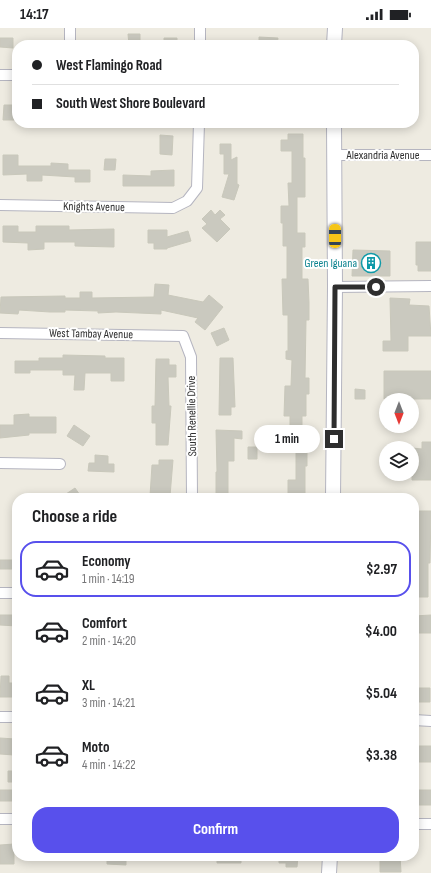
<!DOCTYPE html>
<meta charset="utf-8">
<style>
body{margin:0;font-family:"Sofia Sans Condensed",sans-serif;background:#f2f2f2;color:#202124;height:100vh;display:flex;flex-direction:column;font-size:15px;white-space:nowrap}
*{box-sizing:border-box;margin:0}
p{font-size:13px;color:#757577}
.icon{flex:none;width:22px;height:22px;fill:none;stroke:currentColor;stroke-width:2;stroke-linecap:round;stroke-linejoin:round}
.map{position:relative;flex:1;overflow:hidden}
.side{position:absolute;left:12px;top:465px;width:407px;height:368px;display:flex;flex-direction:column;background:#fff;border-radius:16px;box-shadow:0 2px 10px #0003}
.side>*{flex:none}
.hud{position:absolute;left:12px;top:12px;width:407px;height:88px;border-radius:16px;box-shadow:0 2px 10px #0003;display:grid;align-content:center;height:88px;padding:0 20px;background:#fff}
.needle{width:26px;rotate:180deg}
.tools{position:absolute;left:379px;top:365px;display:grid;gap:8px}
.tools a{display:grid;place-items:center;width:40px;height:40px;border-radius:50%;background:#fff;box-shadow:0 2px 10px #0003;font-size:20px}
.end{position:absolute;width:18px;height:18px;margin:-9px;border:5px solid #2e2e2e;background:#fff;box-shadow:0 0 0 2px #fff}
.from{border-radius:50%}
.bubble{position:absolute;height:28px;border-radius:14px;background:#fff;box-shadow:0 2px 10px #0003;font-size:13px;font-weight:700;line-height:28px;text-align:center}
.car{position:absolute;width:12px;height:24px;margin:-12px -6px;border-radius:5px;box-shadow:0 0 3px 1px #0007;background:linear-gradient(#f5c518 24%,#345 0 40%,#f5c518 0 76%,#345 0 86%,#f5c518 0)}
.hud b{display:flex;align-items:center;gap:14px;height:38px;font-size:15px}
.hud b+b{border-top:1px solid #e0e0e0}
.hud i{width:10px;height:10px;background:#202124}
ul{padding:0;list-style:none}
li{display:flex;align-items:center;gap:12px;height:56px;margin:0 8px 6px;padding:0 12px;border:2px solid transparent;border-radius:16px}
li div{flex:1}
li b{display:block;font-size:15px}
li em{font-style:normal;font-weight:700}
li.on{border-color:#5850ec}
li>.icon{width:36px;height:36px;stroke-width:1.5}
h2{padding:0 20px;font-size:18px;line-height:48px}
.cta{display:flex;gap:8px;margin-top:auto;padding:8px 20px}
.cta a{flex:1;height:46px;border-radius:16px;background:#5850ec;color:#fff;font-size:16px;font-weight:700;line-height:46px;text-align:center}
.status{display:flex;justify-content:space-between;align-items:center;height:28px;padding:0 20px;background:#fff;direction:ltr}
.status svg{height:11px;fill:currentColor}
.map>svg:first-child{display:block}
.building{fill:#cac9bf;stroke:#c9c8bb}
.lines{fill:none;stroke-linecap:round;stroke-linejoin:round}
.street-casing{stroke:#b5b5c0;stroke-width:12}
.secondary-casing{stroke:#b5b5c0;stroke-width:16}
.street{stroke:#fff;stroke-width:10}
.secondary{stroke:#fff;stroke-width:14}
.route{stroke:#2e2e2e;stroke-width:5}
.labels{text-anchor:middle;dominant-baseline:central;stroke-width:4;stroke-linejoin:round;paint-order:stroke}
.street-label{font-size:12px;fill:#2e2e2e;stroke:#fff}
.culture-label{font-size:12px;fill:#0d838f;stroke:#fff;text-anchor:end}
</style>
<div class="status"><b>14:17</b><svg viewBox="0 0 49 12"><path d="M0 12V9h3v3zM5 12V6h3v6zM10 12V3h3v9zM15 12V0h3v12zM26 1h20v11H26zM47 4h2v5h-2z"/></svg></div>
<div class="map">
<svg width="431" height="845" viewBox="0 0 431 845">
<rect width="100%" height="100%" fill="#eeebe1"/>
<path class="building" d="M128 6H140V17H129Z
M259 9 278 10 277 17H259Z
M0 10H13V20L0 19Z
M164 10H177V17H164Z
M4 77H17L15 92H3Z
M288 106H303V130H305V169H297V205H305V219H302V251H308L309 275V292H306L305 350H309V366H306V388H302V414H284V402H290V388H284L285 358H291L292 332 286 331V323H288V287H283L282 251H287V218H283V195H281V178H289L288 155H292V123H281V112H288Z
M160 107 173 108 172 127 160 126Z
M220 116H231V132L237 129V156L239 157 234 172 222 169 229 146H224V126H220Z
M3 127H18V138H51V135L68 136V142H90V154H75V149L42 147V153H27V146L3 147Z
M105 131H116L115 142H104Z
M174 142V158H123V147L151 148V143Z
M211 182 215 187 220 182 225 187 220 191 230 201 217 214 202 200 207 196 202 191Z
M3 198H18V204H36V198H69V202L114 201V219L75 218V214H44V221L28 222V215L3 214Z
M148 202H167V209L188 203 191 213 167 220V221H154V215H148Z
M416 214H431V243H418V237H416Z
M353 222 390 223V248H352Z
M155 256 169 257 168 267 203 274 209 267 223 279 205 302 195 294 198 290 161 282V286L116 284 98 285V283L65 282V284H50L19 282 18 286 0 285 1 269 65 268V270H80V264H92V270L154 269Z
M390 270 410 271 409 277 429 278 431 308H408V323H383V313H391Z
M224 300 229 312 217 318 211 305Z
M63 327 105 328V330H124V353H111V345H85L84 362H74L75 347H63V342H30V345H15V333H39V330H63Z
M220 330H233L235 379H231V387H219Z
M156 331H169V337H176V349H168L169 378H171L168 417H156V395H152V378H155Z
M384 343H431V371H384Z
M355 361 365 362V371H355Z
M29 386V389H56V405H29V407L0 410V397H14V387Z
M74 397 90 408 83 418 67 408Z
M216 402 242 403V411L234 410V433H228V470H216V444H217Z
M422 414H431V452H412V420L422 421Z
M248 419H257V431H248Z
M296 421H307V438H305V470H288V452H296Z
M95 427 108 428V436H114V444L88 443 89 435H95Z
M159 432H173L170 468H150L152 437H159Z
M75 460 82 470H60Z
M414 483H431L430 535H428V569H414Z
M0 532H17V541H0Z
M0 587H17V598L0 597Z
M431 587V605H414V588Z
M1 648H9V655H16V669H0Z
M414 660H430V674H414Z
M0 710 15 711 14 727 0 726Z
M414 718H431V734H414Z
M8 743H17V754H8Z
M0 762H12V773H0Z
M414 762H431V777H414Z
M14 816V836H0V817Z
M107 828H126V837L107 836Z
M217 828H241V835H217Z
M279 828H298L297 839H286V835H279Z
M380 828H400L401 844H380Z"/>
<g class="lines">
<g class="street-casing">
<path id="street" d="M70 0V17
M200 17V0
M0 47H17
M334 127H431
M0 177 173 180 187 173 197 160 199 95
M335 259 431 258
M0 305 183 308 191 329 192 470
M0 435 60 436
M0 565H17
M0 689H17
M414 692 431 693
M0 791H17
M414 796H431"/>
</g>
<g class="secondary-casing">
<path id="secondary" d="M334 17 335 0
M333 470 335 259 334 95
M329 845 330 828"/>
</g>
<use href="#street" class="street"/>
<use href="#secondary" class="secondary"/>
</g>
<g class="lines">
<path class="route" d="M334 411 335 259H376"/>
</g>
<defs>
<g id="building-ring" transform="scale(1)"><circle r="9.5" fill="#fff" stroke="#0f9aa8" stroke-width="1.5"/><path d="M-4-6H4V6H1V3H-1V6H-4ZM-2.5-4.3h1.7v1.8h-1.7ZM.8-4.3h1.7v1.8H.8ZM-2.5-1h1.7V.8h-1.7ZM.8-1h1.7V.8H.8Z" fill="#0f9aa8"/></g>
</defs>
<g fill-rule="evenodd">
<use href="#building-ring" x="371" y="235"/>
</g>
<g class="labels">
<g class="street-label">
<text x="383" y="127">Alexandria Avenue</text>
<text transform="translate(94 179) rotate(1)">Knights Avenue</text>
<text transform="translate(91 306) rotate(1)">West Tambay Avenue</text>
<text transform="translate(192 388) rotate(-91)">South Renellie Drive</text>
</g>
<g class="culture-label">
<text x="357" y="235">Green Iguana</text>
</g>
</g>
</svg>
<div class="tools">
<a><svg class="needle" viewBox="-14 -14 28 28"><path d="M0-13l5 13h-10z" fill="#e53935"/><path d="M0 13l5-13h-10z" fill="#757577"/></svg></a>
<a><svg class="icon" aria-label="layers" viewBox="0 0 24 24"><path d="M12 4l9 5-9 5-9-5zM3 14l9 5 9-5"/></svg></a>
</div>
<i class="end from" style="left:376px;top:259px"></i>
<i class="end" style="left:334px;top:411px"></i>
<div class="bubble" style="left:254px;top:397px;width:66px">1 min</div>
<i class="car" style="left:335px;top:208px;rotate:0deg"></i>
<div class="hud">
<b><i class="from"></i>West Flamingo Road</b>
<b><i></i>South West Shore Boulevard</b>
</div>
<section class="side">
<h2>Choose a ride</h2>
<ul>
<li class="on"><svg class="icon" aria-label="car" viewBox="0 0 24 24"><path d="M5 17H2v-5l4-1 3-4h7l3 4 3 1v5h-3M9 17h6M6 11h13"/><circle cx="7" cy="17" r="2"/><circle cx="17" cy="17" r="2"/></svg><div><b>Economy</b><p>1 min · 14:19</p></div><em>$2.97</em></li>
<li><svg class="icon" aria-label="car" viewBox="0 0 24 24"><path d="M5 17H2v-5l4-1 3-4h7l3 4 3 1v5h-3M9 17h6M6 11h13"/><circle cx="7" cy="17" r="2"/><circle cx="17" cy="17" r="2"/></svg><div><b>Comfort</b><p>2 min · 14:20</p></div><em>$4.00</em></li>
<li><svg class="icon" aria-label="car" viewBox="0 0 24 24"><path d="M5 17H2v-5l4-1 3-4h7l3 4 3 1v5h-3M9 17h6M6 11h13"/><circle cx="7" cy="17" r="2"/><circle cx="17" cy="17" r="2"/></svg><div><b>XL</b><p>3 min · 14:21</p></div><em>$5.04</em></li>
<li><svg class="icon" aria-label="car" viewBox="0 0 24 24"><path d="M5 17H2v-5l4-1 3-4h7l3 4 3 1v5h-3M9 17h6M6 11h13"/><circle cx="7" cy="17" r="2"/><circle cx="17" cy="17" r="2"/></svg><div><b>Moto</b><p>4 min · 14:22</p></div><em>$3.38</em></li>
</ul>
<div class="cta"><a>Confirm</a></div>
</section>
</div>
